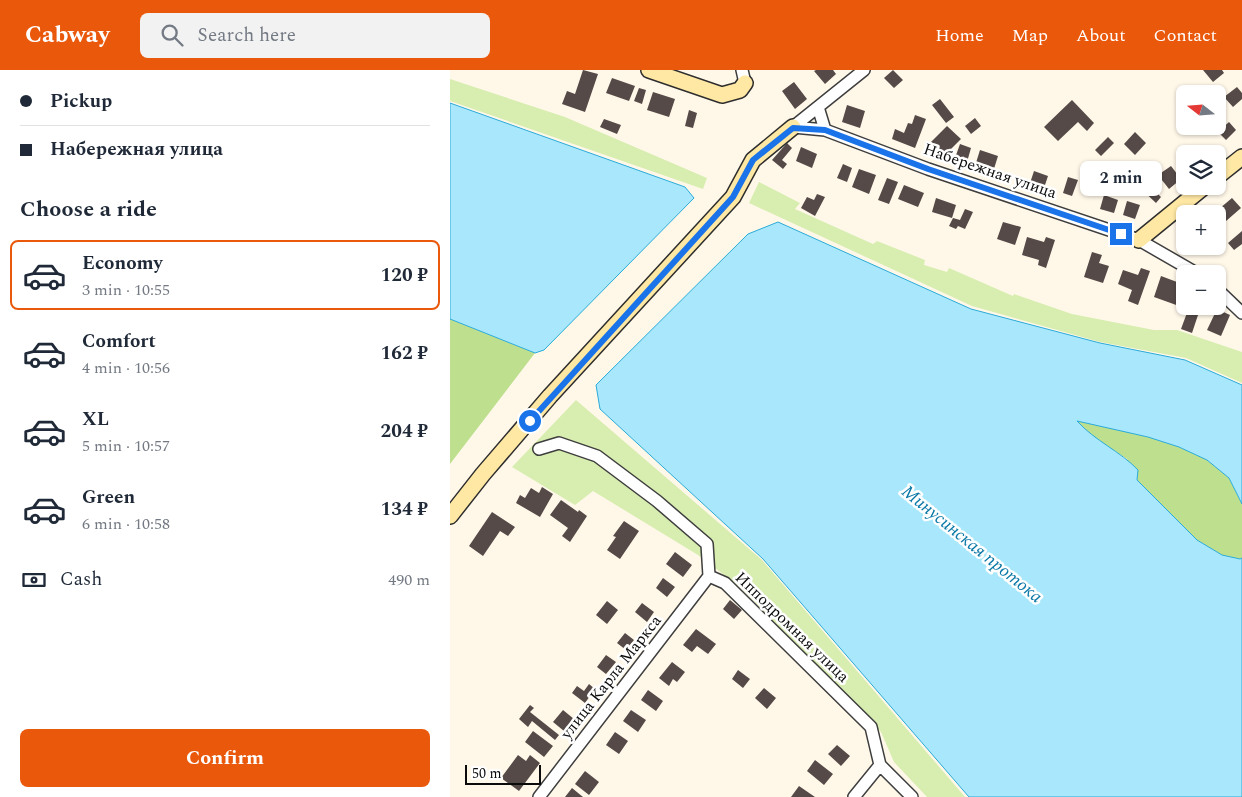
<!DOCTYPE html>
<meta charset="utf-8">
<style>
body{margin:0;font-family:Spectral,serif;background:#f2f2f3;color:#1f2937;height:100vh;display:flex;flex-direction:column;font-size:19px;white-space:nowrap}
*{box-sizing:border-box;margin:0}
p{font-size:16px;color:#747a83}
.icon{flex:none;width:28px;height:28px;fill:none;stroke:currentColor;stroke-width:2;stroke-linecap:round;stroke-linejoin:round}
.map{position:relative;flex:1;overflow:hidden}
.sheet{display:flex;flex-direction:column;background:#fff;width:450px}
.sheet>*{flex:none}
.top-card{display:grid;align-content:center;height:110px;padding:0 20px;background:#fff}
.needle{width:32px;rotate:287deg}
.tools{position:absolute;left:726px;top:15px;display:grid;gap:10px}
.tools a{display:grid;place-items:center;width:50px;height:50px;border-radius:8px;background:#fff;box-shadow:0 1px 4px #0004;font-size:25px}
.scale{position:absolute;left:15px;bottom:12px;width:76px;box-sizing:border-box;padding-left:5px;border:2px solid #0b0b0b;border-top:0;font-size:14px;line-height:18px;white-space:nowrap;color:#0b0b0b;-webkit-text-stroke:4px #fff;paint-order:stroke}
.end{position:absolute;width:22px;height:22px;margin:-11px;border:6px solid #1a73e8;background:#fff;box-shadow:0 0 0 2px #fff}
.from{border-radius:50%}
.bubble{position:absolute;height:35px;border-radius:8px;background:#fff;box-shadow:0 1px 4px #0004;font-size:16px;font-weight:700;line-height:35px;text-align:center}
.top-card b{display:flex;align-items:center;gap:18px;height:48px;font-size:19px}
.top-card b+b{border-top:1px solid #e0e1e3}
.top-card i{width:12px;height:12px;background:#1f2937}
ul{padding:0;list-style:none}
li{display:flex;align-items:center;gap:15px;height:70px;margin:0 10px 8px;padding:0 10px;border:2px solid transparent;border-radius:8px}
li div{flex:1}
li b{display:block;font-size:19px}
li em{font-style:normal;font-weight:700}
li.on{border-color:#ea580c}
li>.icon{width:45px;height:45px;stroke-width:1.5}
h2{padding:0 20px;font-size:22px;line-height:60px}
.pay{display:flex;align-items:center;gap:12px;height:55px;padding:0 20px;font-size:19px}
.pay p{margin-inline-start:auto}
.button{display:flex;gap:10px;margin-top:auto;padding:10px 20px}
.button a{flex:1;height:58px;border-radius:8px;background:#ea580c;color:#fff;font-size:20px;font-weight:700;line-height:58px;text-align:center}
header{display:flex;align-items:center;gap:30px;box-sizing:border-box;height:70px;padding:0 25px;background:#ea580c;color:#fff}
header strong{font-size:24px}
nav{display:flex;gap:28px;margin-inline-start:auto;font-size:18px}
.search{width:350px;height:45px;background:#f2f2f3;display:flex;align-items:center;gap:12px;box-sizing:border-box;padding:0 18px;border-radius:8px;color:#747a83;font-size:19px}
main{display:flex;flex:1;min-height:0}
.map>svg:first-child{display:block}
.green{fill:#d8edb0}
.forest{fill:#bddf8e}
.water{fill:#a9e8fc;stroke:#2aabd9}
.building{fill:#554a47}
.lines{fill:none;stroke-linecap:round;stroke-linejoin:round}
.street-casing{stroke:#3e3e3e;stroke-width:14}
.secondary-casing{stroke:#2d2d2d;stroke-width:18}
.street{stroke:#fff;stroke-width:11}
.secondary{stroke:#ffe8a4;stroke-width:15}
.route{stroke:#1a73e8;stroke-width:6}
.labels{text-anchor:middle;dominant-baseline:central;stroke-width:5;stroke-linejoin:round;paint-order:stroke}
.street-label{font-size:16px;fill:#0b0b0b;stroke:#fff}
.water-label{font-size:18px;font-style:italic;fill:#0b78a7;stroke:#fff}
</style>
<header>
<strong>Cabway</strong>
<div class="search"><svg class="icon" aria-label="search" viewBox="0 0 24 24"><circle cx="10" cy="10" r="6"/><path d="M15 15l6 6"/></svg>Search here</div>
<nav><a>Home</a><a>Map</a><a>About</a><a>Contact</a></nav>
</header>
<main>
<section class="sheet">
<div class="top-card">
<b><i class="from"></i>Pickup</b>
<b><i></i>Набережная улица</b>
</div>
<h2>Choose a ride</h2>
<ul>
<li class="on"><svg class="icon" aria-label="car" viewBox="0 0 24 24"><path d="M5 17H2v-5l4-1 3-4h7l3 4 3 1v5h-3M9 17h6M6 11h13"/><circle cx="7" cy="17" r="2"/><circle cx="17" cy="17" r="2"/></svg><div><b>Economy</b><p>3 min · 10:55</p></div><em>120 ₽</em></li>
<li><svg class="icon" aria-label="car" viewBox="0 0 24 24"><path d="M5 17H2v-5l4-1 3-4h7l3 4 3 1v5h-3M9 17h6M6 11h13"/><circle cx="7" cy="17" r="2"/><circle cx="17" cy="17" r="2"/></svg><div><b>Comfort</b><p>4 min · 10:56</p></div><em>162 ₽</em></li>
<li><svg class="icon" aria-label="car" viewBox="0 0 24 24"><path d="M5 17H2v-5l4-1 3-4h7l3 4 3 1v5h-3M9 17h6M6 11h13"/><circle cx="7" cy="17" r="2"/><circle cx="17" cy="17" r="2"/></svg><div><b>XL</b><p>5 min · 10:57</p></div><em>204 ₽</em></li>
<li><svg class="icon" aria-label="car" viewBox="0 0 24 24"><path d="M5 17H2v-5l4-1 3-4h7l3 4 3 1v5h-3M9 17h6M6 11h13"/><circle cx="7" cy="17" r="2"/><circle cx="17" cy="17" r="2"/></svg><div><b>Green</b><p>6 min · 10:58</p></div><em>134 ₽</em></li>
</ul>
<div class="pay"><svg class="icon" aria-label="cash" viewBox="0 0 24 24"><path d="M3 7h18v10H3z"/><circle cx="12" cy="12" r="2"/></svg>Cash<p>490 m</p></div>
<div class="button"><a>Confirm</a></div>
</section>
<div class="map">
<svg width="792" height="727" viewBox="0 0 792 727">
<rect width="100%" height="100%" fill="#fff8e9"/>
<path class="green" d="M0 9 115 47 257 108 253 119 0 31Z
M309 112 350 133 345 139 423 174 427 171 475 190 474 195 497 202 499 198 563 226 564 224 622 244 704 260H727L792 282V313L736 288 650 272 522 236 299 133Z
M126 330 312 490 515 727H477L444 692 431 662 290 517 248 485 143 421 125 435 62 397Z"/>
<path class="forest" d="M0 249 85 283 0 394Z
M626 350 698 367 729 377 757 390 779 408 792 434V488L790 489 772 485 747 470 687 410 677 389 642 366Z"/>
<path class="water" d="M0 33 235 117 244 128 94 280 85 283 0 249Z
M328 152 521 239 650 273 735 290 792 315V434L779 408 757 390 729 377 698 367 627 351C645 371 670 381 688 400L687 410 747 470 772 485 790 489 792 488V727H519L313 489 150 339 146 315 298 164Z"/>
<path class="building" d="M133 0 148 4 135 42 112 34 117 21 125 24Z
M366 0H383L386 4 375 14 364 1Z
M443 0 453 10 444 18 434 8Z
M753 0H772L774 3 763 12Z
M162 8 185 16 179 31 156 23Z
M344 12 357 29 345 39 332 21Z
M787 17 792 23V29L783 37 774 27Z
M189 18 196 20 192 34 184 31Z
M203 22 225 29 219 47 197 40Z
M490 29 504 47 496 53 482 35Z
M622 30 644 53 637 61 628 52 608 71 594 57Z
M397 35 415 41 410 58 392 52Z
M239 40 247 43 243 58 235 56Z
M465 45 476 49 465 78 442 69 445 59 454 63 458 53 462 54Z
M525 48 531 56 521 64 515 56Z
M154 49 171 55 167 64 150 57Z
M779 52 786 60 776 70 768 62Z
M497 56 511 69 495 85 481 72Z
M685 62 696 73 685 85 674 74Z
M658 67 664 73 651 86 645 80Z
M337 73 342 78 332 90 337 94 333 99 322 90Z
M510 74 521 78 517 92 505 88Z
M351 77 367 84 362 98 346 91Z
M530 80 548 86 543 102 525 96Z
M393 94 402 98 397 112 387 108Z
M721 96 731 109 719 119 708 105Z
M409 99 426 105 419 124 402 117Z
M584 101 598 106 593 121 579 116Z
M696 106 703 113 700 116 711 127 706 133 687 115Z
M618 107 628 110 622 126 613 123Z
M437 108 448 112 439 134 428 130Z
M454 115 474 123 468 137 448 129Z
M367 124 375 127 365 146 351 138 357 127 364 130Z
M654 125 668 130 664 143 650 139Z
M486 128 506 135 502 148 482 142Z
M782 128 791 138 768 158V144H763Z
M677 131 690 135 685 149 673 145Z
M515 139 523 142 515 159 508 156 506 159 499 156 503 148 510 150Z
M553 152 571 157 565 175 547 169Z
M792 161V174L784 180 778 173Z
M577 167 594 172 596 167 605 170 596 198 588 195 589 190 572 185Z
M642 182 652 185 649 193 659 196 653 213 634 207Z
M691 198 700 201 688 235 678 231 682 220 668 214 673 200 688 205Z
M711 206 735 215 729 236 704 227Z
M734 236H751L742 263 731 259 738 240 733 239Z
M767 239 780 245 771 266 757 260Z
M92 417 103 424 90 447 66 433 70 425 75 428 81 418 89 423Z
M111 430 128 442 129 440 137 446 120 472 112 466 118 458 100 445Z
M42 442 65 457 58 466 50 461 33 486 19 476Z
M174 451 189 461 170 489 157 480 166 467 163 466Z
M225 482 242 495 233 507 216 494Z
M213 508 225 517 217 527 206 518Z
M280 530 292 540 284 549 273 539Z
M157 531 168 540 157 554 146 545Z
M192 533 204 542 197 552 185 542Z
M246 559 266 574 258 584 247 576 242 582 233 575Z
M175 563 184 570 176 580 167 573Z
M156 585 166 592 156 604 147 597Z
M222 592 235 602 227 612 223 609 219 616 209 608Z
M288 600 300 609 293 618 282 609Z
M139 614 145 619 135 633 122 623 127 616 134 621Z
M314 618 326 628 317 639 305 628Z
M198 620 213 631 206 641 191 630Z
M80 635 84 638 80 642 109 665 105 670 82 651 78 657 69 649Z
M113 640 124 649 114 661 103 652Z
M181 640 196 650 188 662 173 651Z
M83 661 103 676 94 687 75 672Z
M165 662 178 671 169 684 156 675Z
M387 675 400 686 391 696 378 684Z
M68 685 76 691 80 685 90 693 69 721 51 708Z
M365 690 383 704 374 715 357 701Z
M135 701 149 712 139 725 125 714Z
M349 716 365 727H341Z
M122 718 133 727H115Z"/>
<g class="lines">
<g class="street-casing">
<path id="street" d="M292 0 295 13
M368 37 375 60
M343 57 375 60 478 99 689 170 748 204
M343 57 414 0
M768 220 792 243
M89 379 109 373 147 386 207 431 257 474 259 506 275 513 421 657 430 695 462 727
M89 727 259 506
M404 727 430 695"/>
</g>
<g class="secondary-casing">
<path id="secondary" d="M199 0 272 25 290 20 295 13
M768 106 792 87
M689 170 755 116
M0 446 33 404 100 326 283 127 303 90 343 57"/>
</g>
<use href="#street" class="street"/>
<use href="#secondary" class="secondary"/>
</g>
<g class="lines">
<path class="route" d="M80 351 283 127 303 90 343 58 375 60 478 99 671 164"/>
</g>
<g class="labels">
<g class="street-label">
<text transform="translate(540 101) rotate(19)">Набережная улица</text>
<text transform="translate(342 557) rotate(44)">Ипподромная улица</text>
<text transform="translate(161 607) rotate(-52)">улица Карла Маркса</text>
</g>
<g class="water-label">
<text transform="translate(522 474) rotate(39)">Минусинская протока</text>
</g>
</g>
</svg>
<div class="tools">
<a><svg class="needle" viewBox="-14 -14 28 28"><path d="M0-13l5 13h-10z" fill="#e53935"/><path d="M0 13l5-13h-10z" fill="#747a83"/></svg></a>
<a><svg class="icon" aria-label="layers" viewBox="0 0 24 24"><path d="M12 4l9 5-9 5-9-5zM3 14l9 5 9-5"/></svg></a>
<a>+</a>
<a>−</a>
</div>
<div class="scale">50 m</div>
<i class="end from" style="left:80px;top:351px"></i>
<i class="end" style="left:671px;top:164px"></i>
<div class="bubble" style="left:630px;top:91px;width:82px">2 min</div>
</div>
</main>
